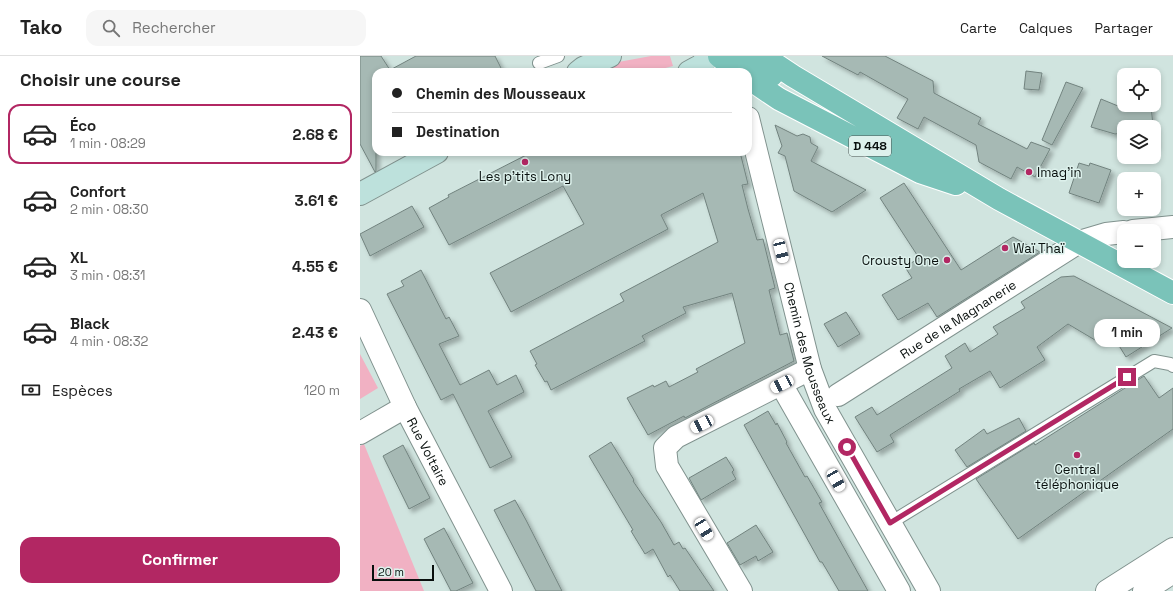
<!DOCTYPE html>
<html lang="fr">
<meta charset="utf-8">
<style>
body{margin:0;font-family:"Space Grotesk",sans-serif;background:#f6f6f6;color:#222;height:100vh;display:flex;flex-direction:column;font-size:15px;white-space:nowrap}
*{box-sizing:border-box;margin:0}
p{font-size:13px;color:#767676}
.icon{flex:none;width:22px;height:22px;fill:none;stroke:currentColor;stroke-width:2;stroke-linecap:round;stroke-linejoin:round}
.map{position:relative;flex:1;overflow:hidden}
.panel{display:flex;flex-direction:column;background:#fff;width:360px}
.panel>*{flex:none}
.guide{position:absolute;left:12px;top:12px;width:380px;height:88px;border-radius:12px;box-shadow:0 2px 6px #0003;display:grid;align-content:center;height:88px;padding:0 20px;background:#fff}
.controls{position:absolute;left:757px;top:12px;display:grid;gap:8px}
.controls a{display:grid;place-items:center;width:44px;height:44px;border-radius:8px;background:#fff;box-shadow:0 2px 6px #0003;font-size:20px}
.scale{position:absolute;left:12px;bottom:10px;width:62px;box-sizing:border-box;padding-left:4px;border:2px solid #080f0d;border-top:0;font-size:11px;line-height:14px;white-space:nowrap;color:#080f0d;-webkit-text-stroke:3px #ddf1ec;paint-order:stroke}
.end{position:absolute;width:18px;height:18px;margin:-9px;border:5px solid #b22763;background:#fff;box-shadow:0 0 0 2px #fff}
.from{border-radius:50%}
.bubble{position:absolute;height:28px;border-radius:12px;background:#fff;box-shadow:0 2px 6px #0003;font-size:13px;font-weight:700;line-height:28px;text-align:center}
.car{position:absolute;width:12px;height:24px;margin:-12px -6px;border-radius:5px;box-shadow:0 0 3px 1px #0007;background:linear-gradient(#fff 24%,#345 0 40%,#fff 0 76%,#345 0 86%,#fff 0)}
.guide b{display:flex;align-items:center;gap:14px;height:38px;font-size:15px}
.guide b+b{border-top:1px solid #e0e0e0}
.guide i{width:10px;height:10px;background:#222}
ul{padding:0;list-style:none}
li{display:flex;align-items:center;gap:12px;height:60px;margin:0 8px 6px;padding:0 12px;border:2px solid transparent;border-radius:12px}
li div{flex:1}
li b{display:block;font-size:15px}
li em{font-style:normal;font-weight:700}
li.active{border-color:#b22763}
li>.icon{width:36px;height:36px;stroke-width:1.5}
h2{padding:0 20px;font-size:18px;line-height:48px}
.pay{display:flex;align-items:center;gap:10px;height:44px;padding:0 20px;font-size:15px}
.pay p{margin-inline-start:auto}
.primary-button{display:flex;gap:8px;margin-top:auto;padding:8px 20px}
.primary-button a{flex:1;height:46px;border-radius:12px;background:#b22763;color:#fff;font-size:16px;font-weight:700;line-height:46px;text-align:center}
header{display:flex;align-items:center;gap:24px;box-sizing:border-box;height:56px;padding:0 20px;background:#fff;border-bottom:1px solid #e0e0e0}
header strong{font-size:19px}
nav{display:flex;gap:22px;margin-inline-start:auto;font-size:14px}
.search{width:280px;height:36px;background:#f6f6f6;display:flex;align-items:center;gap:10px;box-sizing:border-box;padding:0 14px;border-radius:12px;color:#767676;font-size:15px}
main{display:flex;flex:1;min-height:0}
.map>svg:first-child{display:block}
.green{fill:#f1b1c3}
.building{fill:#a6b9b4;stroke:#72837f;filter:url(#shadow)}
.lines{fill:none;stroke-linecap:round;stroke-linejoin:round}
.lane-casing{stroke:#80928e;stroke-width:14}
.street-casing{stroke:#80928e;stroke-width:24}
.secondary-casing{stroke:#80928e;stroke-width:24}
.primary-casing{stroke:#fff;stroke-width:24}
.lane{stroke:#fff;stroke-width:12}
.street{stroke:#fff;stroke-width:22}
.secondary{stroke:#bde1dc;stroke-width:22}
.primary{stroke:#7ac3b9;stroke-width:22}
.route{stroke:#b22763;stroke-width:5}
.poi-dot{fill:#b22763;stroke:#ddf1ec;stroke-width:1.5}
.labels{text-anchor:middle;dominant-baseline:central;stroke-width:3;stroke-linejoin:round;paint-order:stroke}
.shield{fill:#ddf1ec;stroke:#485350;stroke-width:1}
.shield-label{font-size:12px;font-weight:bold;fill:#080f0d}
.poi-label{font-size:13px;fill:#080f0d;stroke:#ddf1ec;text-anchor:start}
.street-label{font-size:13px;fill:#080f0d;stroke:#ddf1ec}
</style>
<header>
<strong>Tako</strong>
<div class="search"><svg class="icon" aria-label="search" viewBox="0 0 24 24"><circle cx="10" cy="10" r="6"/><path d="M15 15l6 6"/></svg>Rechercher</div>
<nav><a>Carte</a><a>Calques</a><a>Partager</a></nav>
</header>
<main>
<section class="panel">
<h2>Choisir une course</h2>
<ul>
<li class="active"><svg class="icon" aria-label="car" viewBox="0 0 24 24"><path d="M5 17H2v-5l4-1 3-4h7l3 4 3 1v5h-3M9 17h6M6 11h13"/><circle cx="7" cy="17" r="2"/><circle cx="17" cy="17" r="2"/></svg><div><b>Éco</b><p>1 min · 08:29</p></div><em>2.68 €</em></li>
<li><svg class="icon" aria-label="car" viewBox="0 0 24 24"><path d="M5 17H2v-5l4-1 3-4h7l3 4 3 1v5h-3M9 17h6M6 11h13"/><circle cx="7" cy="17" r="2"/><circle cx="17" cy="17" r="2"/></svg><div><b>Confort</b><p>2 min · 08:30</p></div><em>3.61 €</em></li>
<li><svg class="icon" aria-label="car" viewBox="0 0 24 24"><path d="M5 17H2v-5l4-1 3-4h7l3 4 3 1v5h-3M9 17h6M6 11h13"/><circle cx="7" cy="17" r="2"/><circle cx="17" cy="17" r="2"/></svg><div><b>XL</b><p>3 min · 08:31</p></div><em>4.55 €</em></li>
<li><svg class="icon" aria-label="car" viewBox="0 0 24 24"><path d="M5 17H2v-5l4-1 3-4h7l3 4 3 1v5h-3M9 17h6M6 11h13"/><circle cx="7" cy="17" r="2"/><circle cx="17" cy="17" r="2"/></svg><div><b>Black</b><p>4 min · 08:32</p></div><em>2.43 €</em></li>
</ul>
<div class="pay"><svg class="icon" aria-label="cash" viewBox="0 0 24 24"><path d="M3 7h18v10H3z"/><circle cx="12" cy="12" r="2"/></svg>Espèces<p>120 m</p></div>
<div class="primary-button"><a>Confirmer</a></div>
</section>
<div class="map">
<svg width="813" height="535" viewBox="0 0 813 535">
<defs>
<filter id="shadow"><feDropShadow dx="3.5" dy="3.5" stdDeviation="2" flood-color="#0004"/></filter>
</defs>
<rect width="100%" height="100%" fill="#d0e4df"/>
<path class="green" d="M291 0H310L313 10C287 18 259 16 232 16L253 7Z
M0 298 18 332 0 343Z
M4 388 64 535H0V390Z"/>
<path class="building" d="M0 0H21L30 14 56 0H135L143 16H16V115L15 116 0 88Z
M462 0H525L573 25 574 37 621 62 618 68 667 93 671 86 690 93 675 121 657 111 651 123 619 106 616 89 564 61 558 73 537 62 548 43 500 16 498 19Z
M666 15 682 17 679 34 664 33Z
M706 26 723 32 692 89 682 84Z
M741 43 758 50 791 49 793 70H795L796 90 794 91V71H764V88L763 77 755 78 731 71Z
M415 69 437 80 443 78 450 81 451 87 458 91 451 105 506 134 472 156 434 135 425 100 418 97 422 90Z
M172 96H380L388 128 382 129 388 153 397 184 403 183 415 232 409 234 420 279 427 277 434 305 325 362 324 360 288 379 267 342 293 329 294 331 306 325 309 331 338 316 336 313 385 287 372 237 323 251 326 257 282 280 285 285 191 334 187 325 185 326 175 309 177 308 170 295 264 245 260 238 358 186 343 137 301 159 308 173 151 256 130 217 224 168 203 130 89 189 69 152 89 141 88 139Z
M719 107 729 110 730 107 751 114 739 147 709 137Z
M544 127 601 214 653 181 680 196 577 261 568 247 538 264 522 239 552 222 545 211 559 202 520 142Z
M52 150 64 171 10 200 0 178Z
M61 214 86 263 89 261 99 280 79 288 100 329 129 314 137 329 156 319 164 336 128 355 152 401 130 412 93 338 81 344 27 238 44 230 41 225Z
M714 220 812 272 766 301 753 280 740 287 708 268 677 291 685 304 640 332 630 315 599 333 600 335 530 379 534 386 517 396 495 361 512 351 517 359 592 312 585 300 605 287 610 296 638 278 633 271 665 252 661 246 701 221Z
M486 256 500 278 478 291 464 268Z
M784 320 799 342 813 332V373L658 483 616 423 674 387 675 389Z
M408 355 416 369 417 367 427 386 426 387 445 421 447 420 462 446 459 447 508 535H479L462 506H460L384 369Z
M659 362 666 375 607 411 595 394 624 373 627 378Z
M251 386 274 424 273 425 301 466 314 489 319 486 323 493 325 492 354 535H320L310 519 308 521 293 493 285 498 271 475 273 474 229 400Z
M43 389 70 442 49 453 23 400Z
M366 401 374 414 372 416 376 423 341 444 329 422Z
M155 444 166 464 202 535H176L134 454Z
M396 469 413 496 398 505 396 500 380 509 367 487Z
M84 472 113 527 96 535H91L64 483Z"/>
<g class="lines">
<g class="lane-casing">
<path id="lane" d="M179 7 198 0
M530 467 794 305 810 308 813 310"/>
</g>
<g class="street-casing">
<g id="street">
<path id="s1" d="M388 62 450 313 465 353 569 535"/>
<path d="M773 175 813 171"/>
<path id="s2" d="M0 254 45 351 141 535"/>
<path d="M421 328 539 535"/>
<path id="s3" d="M478 339 719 186 746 178 764 176"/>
<path d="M0 377 45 351"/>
<path d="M381 535 307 410 305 392 316 381 450 313"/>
<path d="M747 535 813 493"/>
<path d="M784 535 813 516"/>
</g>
</g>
<g class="secondary-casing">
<path id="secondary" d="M218 16 223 12 250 0
M329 16 340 10 350 0
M0 138 77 96"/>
</g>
<g class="primary-casing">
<path id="primary" d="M359 0 378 16
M382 0 412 19
M403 0 433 20 639 143 813 237
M388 22 419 43 560 116 596 128"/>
</g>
<use href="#lane" class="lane"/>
<use href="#street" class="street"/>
<use href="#secondary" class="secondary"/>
<use href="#primary" class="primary"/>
</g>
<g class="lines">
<path class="route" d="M487 391 530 467 767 321"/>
</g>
<g class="poi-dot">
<circle cx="165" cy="106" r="4"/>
<circle cx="669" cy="116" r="4"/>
<circle cx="645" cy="192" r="4"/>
<circle cx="587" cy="204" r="4"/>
<circle cx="717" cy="399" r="4"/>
</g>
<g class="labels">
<rect class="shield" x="489" y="80" width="42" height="20" rx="3"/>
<g class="shield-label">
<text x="510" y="90">D 448</text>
</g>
<g class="poi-label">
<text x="677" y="116">Imag'in</text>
<text x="165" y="120" text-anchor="middle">Les p'tits Lony</text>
<text x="653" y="192">Waï Thaï</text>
<text x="579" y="204" text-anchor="end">Crousty One</text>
<text x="717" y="413" text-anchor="middle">Central<tspan x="717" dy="15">téléphonique</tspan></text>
</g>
<g class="street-label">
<text stroke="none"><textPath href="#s3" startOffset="142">Rue de la Magnanerie</textPath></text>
<text stroke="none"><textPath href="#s1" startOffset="243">Chemin des Mousseaux</textPath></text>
<text stroke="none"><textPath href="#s2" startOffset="157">Rue Voltaire</textPath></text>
</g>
</g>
</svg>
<div class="controls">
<a><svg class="icon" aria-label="locate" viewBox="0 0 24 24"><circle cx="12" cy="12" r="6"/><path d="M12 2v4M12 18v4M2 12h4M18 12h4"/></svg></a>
<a><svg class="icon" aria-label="layers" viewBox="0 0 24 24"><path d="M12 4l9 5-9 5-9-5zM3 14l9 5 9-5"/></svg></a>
<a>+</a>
<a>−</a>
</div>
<div class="scale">20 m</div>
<i class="end from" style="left:487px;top:391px"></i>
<i class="end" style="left:767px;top:321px"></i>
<div class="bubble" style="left:734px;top:263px;width:66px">1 min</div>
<i class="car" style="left:421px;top:195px;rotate:166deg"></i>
<i class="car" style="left:422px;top:328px;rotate:243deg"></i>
<i class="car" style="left:342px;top:368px;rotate:243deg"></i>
<i class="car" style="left:476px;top:424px;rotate:150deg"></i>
<i class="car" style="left:344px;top:473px;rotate:149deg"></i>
<div class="guide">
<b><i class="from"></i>Chemin des Mousseaux</b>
<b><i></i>Destination</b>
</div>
</div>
</main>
